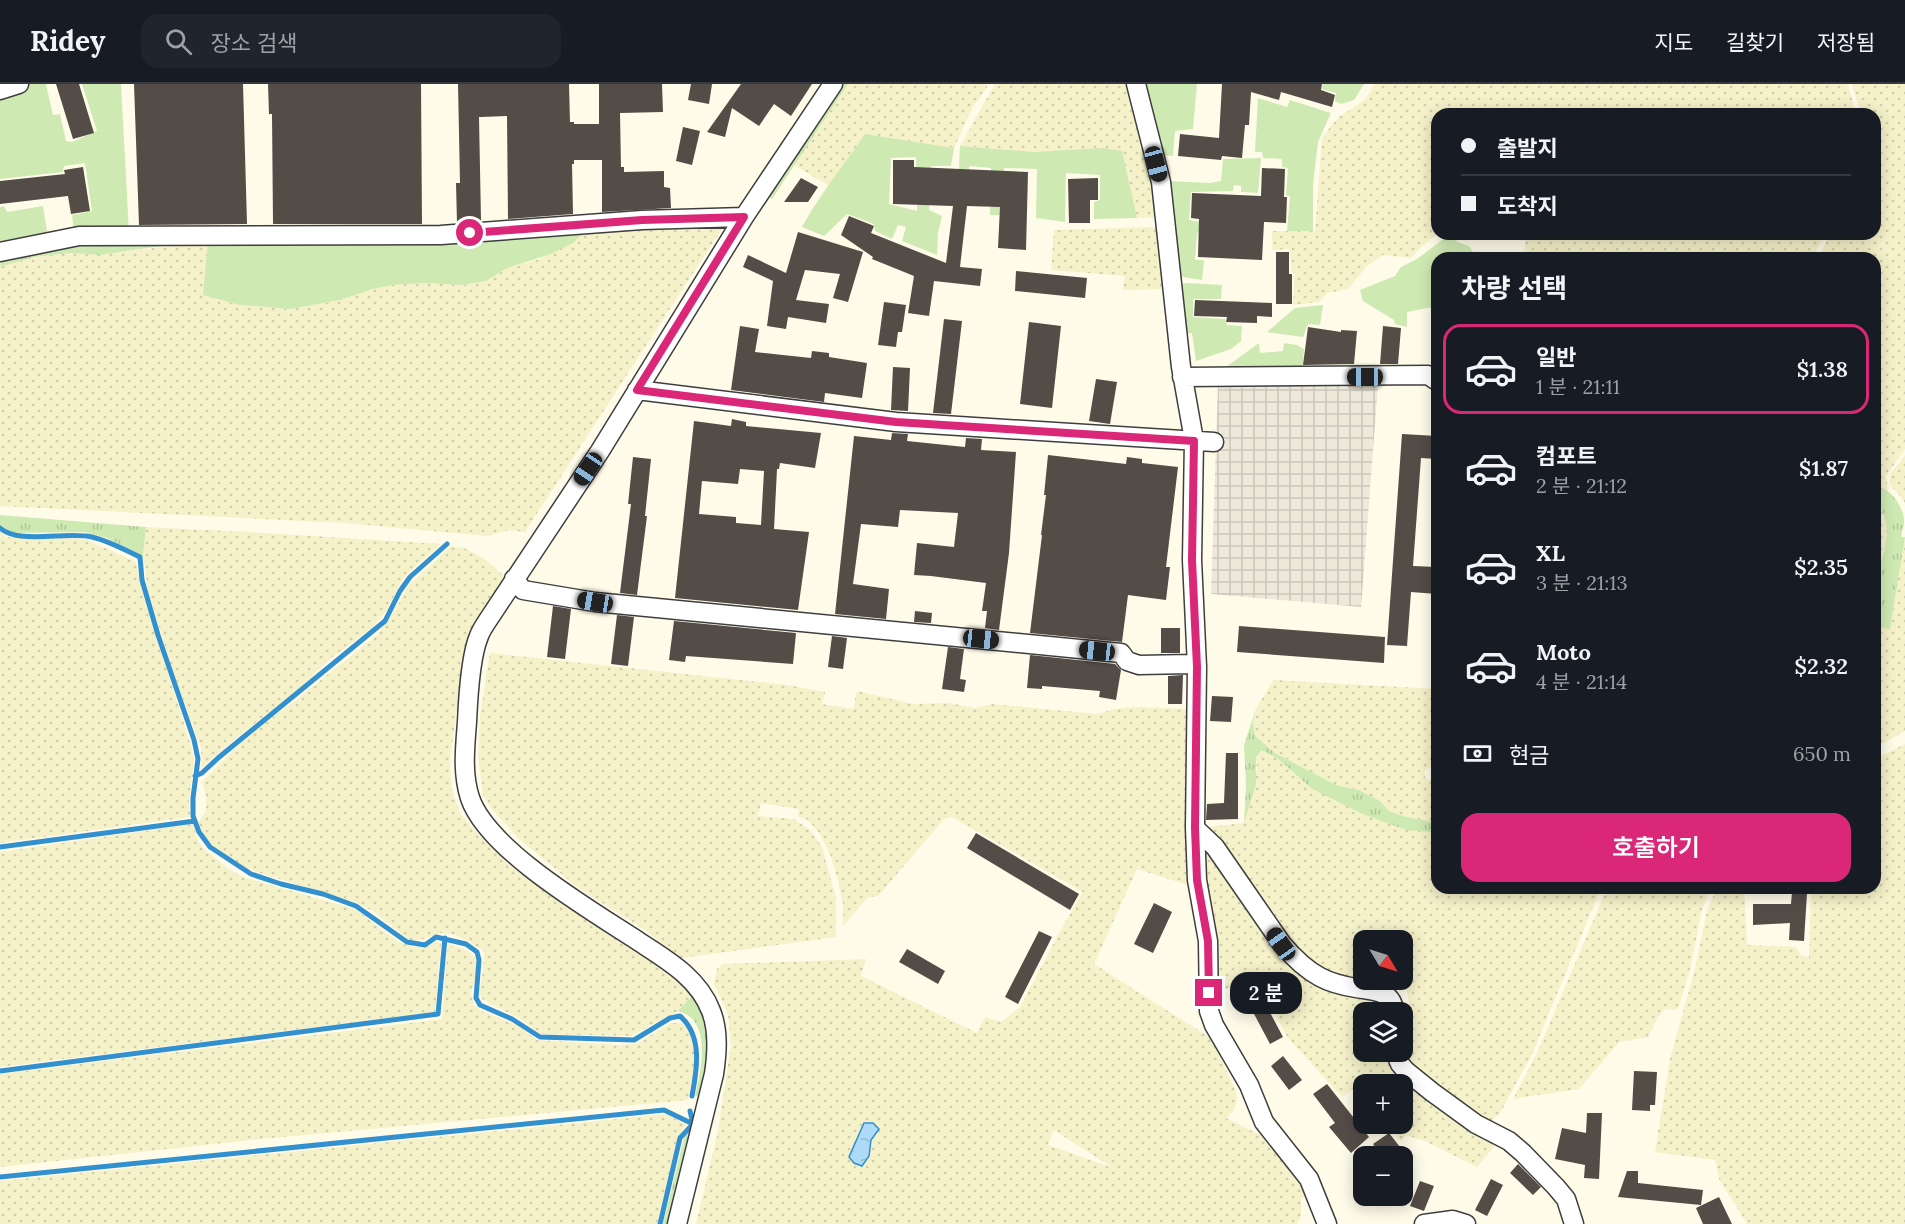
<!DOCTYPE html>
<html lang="ko">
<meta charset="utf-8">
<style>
body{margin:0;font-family:Lora,"Noto Sans KR",serif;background:#20242c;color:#f1f3f6;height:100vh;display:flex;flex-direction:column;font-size:22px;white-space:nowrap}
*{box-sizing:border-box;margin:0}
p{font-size:20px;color:#9ea1a6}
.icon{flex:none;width:33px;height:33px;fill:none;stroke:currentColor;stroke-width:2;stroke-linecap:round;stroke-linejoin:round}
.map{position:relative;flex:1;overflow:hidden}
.sheet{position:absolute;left:1431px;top:168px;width:450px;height:642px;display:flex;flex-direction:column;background:#171b24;border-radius:18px;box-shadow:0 3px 15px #0003}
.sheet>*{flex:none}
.top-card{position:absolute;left:1431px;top:24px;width:450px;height:132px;border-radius:18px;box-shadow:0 3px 15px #0003;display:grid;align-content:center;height:132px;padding:0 30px;background:#171b24}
.needle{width:39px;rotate:128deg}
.fabs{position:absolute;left:1353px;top:846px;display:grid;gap:12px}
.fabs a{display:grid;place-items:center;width:60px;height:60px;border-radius:12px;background:#171b24;box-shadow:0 3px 15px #0003;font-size:30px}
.end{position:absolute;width:27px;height:27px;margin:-14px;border:8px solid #db2777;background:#fff;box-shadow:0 0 0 3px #fff}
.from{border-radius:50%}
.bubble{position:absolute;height:42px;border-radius:18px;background:#171b24;box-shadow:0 3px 15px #0003;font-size:20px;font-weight:600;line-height:42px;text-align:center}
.car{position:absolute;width:18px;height:36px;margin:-18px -9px;border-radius:8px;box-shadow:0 0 4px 2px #0007;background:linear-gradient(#222 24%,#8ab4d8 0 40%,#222 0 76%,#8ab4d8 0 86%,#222 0)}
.top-card b{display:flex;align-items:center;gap:21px;height:57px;font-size:22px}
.top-card b+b{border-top:2px solid #363941}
.top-card i{width:15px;height:15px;background:#f1f3f6}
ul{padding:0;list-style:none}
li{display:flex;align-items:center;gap:18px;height:90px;margin:0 12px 9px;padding:0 18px;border:3px solid transparent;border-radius:18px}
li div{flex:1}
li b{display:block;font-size:22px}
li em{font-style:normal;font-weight:600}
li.active{border-color:#db2777}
li>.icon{width:54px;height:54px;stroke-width:1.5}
h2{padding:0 30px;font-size:27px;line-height:72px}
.pay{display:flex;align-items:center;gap:15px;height:66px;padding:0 30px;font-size:22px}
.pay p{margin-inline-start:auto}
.cta{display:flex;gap:12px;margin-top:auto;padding:12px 30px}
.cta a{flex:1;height:69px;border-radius:18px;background:#db2777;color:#fff;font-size:24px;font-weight:600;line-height:69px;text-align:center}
header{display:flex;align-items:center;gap:36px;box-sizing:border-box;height:84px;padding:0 30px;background:#171b24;border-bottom:2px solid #363941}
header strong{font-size:28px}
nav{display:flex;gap:33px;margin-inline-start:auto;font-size:21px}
.search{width:420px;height:54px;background:#20242c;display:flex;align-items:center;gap:15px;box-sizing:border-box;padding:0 21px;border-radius:18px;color:#9ea1a6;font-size:22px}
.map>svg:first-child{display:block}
.farmland{fill:url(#farmland-dots);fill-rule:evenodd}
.grass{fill:url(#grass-tufts)}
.garden{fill:#cfe9b3;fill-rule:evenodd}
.plaza{fill:url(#plaza-grid)}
.water{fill:url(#water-ripples);stroke:#3390cf;stroke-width:1.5}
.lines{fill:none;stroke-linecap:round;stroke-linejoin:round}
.stream{stroke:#3390cf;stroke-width:5}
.building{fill:#544c47;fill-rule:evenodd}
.minor-casing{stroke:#3e3e3e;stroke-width:21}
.minor{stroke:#fff;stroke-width:18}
.route{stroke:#db2777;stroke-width:8}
</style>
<header>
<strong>Ridey</strong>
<div class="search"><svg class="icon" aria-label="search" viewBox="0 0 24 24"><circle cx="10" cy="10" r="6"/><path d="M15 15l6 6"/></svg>장소 검색</div>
<nav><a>지도</a><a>길찾기</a><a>저장됨</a></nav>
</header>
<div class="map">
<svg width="1905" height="1140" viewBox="0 0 1905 1140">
<defs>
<pattern id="farmland-dots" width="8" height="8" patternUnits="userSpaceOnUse" patternTransform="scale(1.5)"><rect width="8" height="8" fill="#f5f1c9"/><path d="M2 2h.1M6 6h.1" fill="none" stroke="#d1cdab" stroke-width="1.8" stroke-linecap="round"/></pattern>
<pattern id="grass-tufts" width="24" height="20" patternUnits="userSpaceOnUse" patternTransform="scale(1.5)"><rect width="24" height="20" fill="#cfe9b3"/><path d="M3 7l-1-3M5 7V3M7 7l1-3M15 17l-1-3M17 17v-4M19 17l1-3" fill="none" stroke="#b0c699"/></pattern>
<pattern id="plaza-grid" width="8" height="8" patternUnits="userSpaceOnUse" patternTransform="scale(1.5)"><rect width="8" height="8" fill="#ede8d9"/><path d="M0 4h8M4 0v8" fill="none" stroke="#cac6b9"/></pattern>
<pattern id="water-ripples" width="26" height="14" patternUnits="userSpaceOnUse" patternTransform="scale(1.5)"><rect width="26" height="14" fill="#addbf7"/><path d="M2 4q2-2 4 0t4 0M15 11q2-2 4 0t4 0" fill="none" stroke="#94bbd2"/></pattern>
</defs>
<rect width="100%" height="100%" fill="#fffbe9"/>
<path class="farmland" d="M848 0H987V4L973 22 954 64 865 50 829 102 794 81Z
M995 0H1127L1155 98 1159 133 1137 134 1122 67 1034 68 960 62Z
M1374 0H1848L1856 30H1437L1438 150 1421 163 1411 174 1383 171 1367 182 1348 205 1327 209 1319 218 1293 221 1295 189 1291 188 1290 165 1272 166V147H1315L1322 55 1330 43 1339 33 1366 15Z
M1852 0H1905V365L1886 392 1888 406 1883 404 1880 424 1885 434 1887 448 1885 464 1875 501V174H1818L1830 150H1875V30H1861Z
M725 140 525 448 509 446 487 452 345 439 0 422V183L34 173 70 169 100 171 208 157 240 221 290 225 340 216 373 205 392 201 425 199 462 201 486 197 507 184 539 175 572 159 588 145Z
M1157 143 1166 205 1123 206 1125 192 1051 186 1054 146Z
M1524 150H1825L1813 174H1528L1524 172 1526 151Z
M1905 371V420L1903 415 1892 403 1890 397 1891 389Z
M146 443 265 449 441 460 403 494 387 526 372 544 330 575 292 611 246 646 202 683 201 664 171 582 148 506 143 472Z
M0 448 6 453 85 455 136 478 140 499 192 665 194 677 189 717 190 733 0 759Z
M1905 453V647L1875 664V542L1890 544Z
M451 462 467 465 486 476 504 492 472 544 465 566 450 677 451 698 454 713 461 730 472 744 510 782 566 822 674 889 690 907 691 913 678 927 631 952 540 950 522 936 482 915 479 908 483 888 484 867 466 856 452 850 440 849 421 856 410 857 373 827 355 818 247 785 214 763 205 753 198 739 206 727V712L202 698 249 650 295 617 378 550 396 525 408 502Z
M490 569 788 601 825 608 822 620 853 625 857 607 913 620 949 619 975 624 992 620 1097 630 1115 625 1135 623 1192 625 1191 802 1137 785 1094 880 1212 955 1237 1010V1017L1234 1026 1226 1034 1273 1057 1312 1108 1301 1114V1133L1297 1140H696L718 1047 731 961 728 930 714 900 717 885 723 880 866 875 861 892 977 949 985 933 1001 938 1020 923 1060 847 1083 808 952 733 944 735 878 812 868 813 843 842V821L838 796 830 770 820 750 808 736 798 732 799 725 761 719 758 732 794 735 810 746 822 763 836 814V853L682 874 676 871 645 846 577 803 518 754 491 724 483 711 478 673 480 632ZM1054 1046 1113 1084H1114L1048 1061Z
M1273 596 1437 605V671L1434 682 1425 686V693L1428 697 1437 693V739L1403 732 1389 727 1380 717 1359 706 1336 701 1275 669 1255 652 1253 640 1256 625Z
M1905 660V1140H1747L1719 1095 1715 1076 1655 1068 1670 975 1695 885 1707 827 1717 804H1744L1747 861 1796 863 1801 871 1809 874 1811 804H1875V675Z
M1262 666 1277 674 1311 704 1432 748 1437 745V804H1601L1533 968 1500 1029 1486 1041 1400 971 1402 968 1403 948 1406 937 1409 917 1406 904 1399 896H1402V856H1364V896H1371L1364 898 1334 893 1296 865 1280 847 1261 811 1208 743 1244 739 1257 686 1256 673Z
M193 740 198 757 204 765 229 785 243 793 355 825 399 858 410 862 421 864 430 862 436 858 441 860 435 928 0 983V768Z
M1202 755 1263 844 1270 859 1282 873 1297 886 1367 915 1384 928H1364V968H1392L1499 1057 1477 1083 1425 1057 1406 1051 1401 1057 1386 1040H1402V1000H1364L1363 1012 1356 1003 1342 1013 1288 954 1263 907 1247 901 1233 902 1214 911 1205 819Z
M1607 804H1711L1702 825 1690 886 1678 924 1674 926 1665 925 1658 933 1648 953 1619 958 1579 1005 1513 1015 1538 967Z
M448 860 467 866 476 874 477 884 471 910 474 921 482 927 517 941 537 956 619 961 637 960 670 939H681L688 944 695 970V982L688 1016 261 1055 0 1083V990L442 935Z
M666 1030 686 1040 679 1053 657 1140H0V1097Z"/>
<path class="grass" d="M839 0H848L772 115 765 110Z
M69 157 175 160 100 171 70 169 34 173 0 183 1 177Z
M1883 404C1893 409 1905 426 1904 438 1904 442 1902 448 1901 453H1905L1890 545 1875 542V501L1885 464 1887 448 1885 434 1877 416Z
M0 431 146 443 143 472 107 454 85 448 11 449 0 441Z
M1256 625 1253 639 1255 652 1275 669 1336 701 1359 706 1380 717 1389 727 1403 732 1437 739V745L1433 748 1406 746 1360 729 1311 704 1277 674 1262 666 1256 673V700L1244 739 1246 701 1244 661Z
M691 913 699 915 711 948 704 1013 695 1012C700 992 708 955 694 937 691 932 684 929 678 927Z
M694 1027H702L672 1140H663L684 1054 695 1041Z"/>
<path class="garden" d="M23 0H46L53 31 60 30 66 57 72 58 97 47 82 0H121L129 149 74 147 72 131 92 127 85 79 64 82 63 88 0 95V11Z
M1142 0H1197L1193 45 1175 47 1173 72 1159 71Z
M1323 0H1364L1354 16 1341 20 1335 17 1336 9 1322 5Z
M1258 14 1287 23 1290 16 1331 29 1318 58 1313 100V147H1287L1290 112 1286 111 1288 84 1282 83V75L1263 74 1262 68H1255Z
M865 50 954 64 951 82H931L929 126 942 132 938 149 937 171 902 157 906 143 898 141 892 155 875 147 874 140 847 130 824 152 802 143C820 110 844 81 865 50ZM916 73 917 127 889 120 891 74Z
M960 62 1034 68 1103 64 1122 67 1137 134 1094 135V118L1100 116V91L1066 89 1065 138 1036 134 1037 85 1004 84 1003 131H990L991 84 969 82 966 127 957 124Z
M1261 74 1258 109 1241 108V102L1234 101 1233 107 1191 108 1189 136 1201 138 1200 148 1197 149 1195 176H1204L1202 196 1177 192 1167 97 1210 99 1221 97 1223 75Z
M4 122 7 128 43 122 48 153 0 163V123Z
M588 145 573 159 551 170 507 184 486 197 462 201 425 199 392 201 373 205 340 216 290 225 240 221 203 211 208 157Z
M1450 150H1453L1457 158 1469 162 1477 174H1437V208L1431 209 1432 223 1407 228V243L1395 240 1394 236 1363 217 1360 206 1395 192 1401 183 1417 175Z
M1187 199 1222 201 1221 215H1193V233L1225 235 1227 241 1242 242 1241 257 1231 265 1196 277 1192 249H1181L1177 201Z
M1323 221 1320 241 1308 240 1303 253 1267 248 1295 224Z
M1259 259 1260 269 1283 267 1284 259 1297 261 1304 265 1302 289 1222 286Z"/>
<path class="plaza" d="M1218 301H1378L1361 523 1211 510Z"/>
<path class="water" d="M864 1039H873L879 1045 871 1056 869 1072 862 1082 854 1079 849 1073Z"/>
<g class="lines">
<path class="stream" d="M0 444C19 461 67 447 92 453 109 457 125 466 140 473L142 496 158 551 194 656 198 675 193 714V732L199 748 210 763 251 790 281 800 323 810 356 822 407 858 425 861 436 853 466 860 477 868 479 876 476 914 480 921 512 935 540 953 634 956 670 934 680 932C703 952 697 986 692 1012
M195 692 202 689 218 674 385 537 400 507 410 493 447 460
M0 763 195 737
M0 987 438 930 445 854
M690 1027 693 1040
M0 1093 664 1026 693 1040
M660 1140 680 1054 693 1040"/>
</g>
<path class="building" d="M56 0H79L94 49 73 55Z
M134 0H243L247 140 139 141Z
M268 0H421L422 140H273L272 30H269Z
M458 0H569L570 38H574V40H599V0H662L663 28 620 29 621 83H624V88L664 87V103L670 104 671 124 602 128V76H574V80H572L573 130 508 135 507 32 481 33H479L481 137 457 139 456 99H460Z
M691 0H712L709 20 688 16Z
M741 0H812L791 32 774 20 759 42 732 24 725 53 707 48Z
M1222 0H1322L1321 6 1335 11 1332 23 1281 8 1279 16 1251 8 1249 41H1245L1242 74 1222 72 1221 76 1178 72 1180 50 1219 54Z
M683 43 700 47 692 81 676 77Z
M893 76H914V83L1028 88 1026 166 998 164 1000 123 967 122 960 183 982 185 980 202 934 197 929 232 908 229 914 192 872 175 873 173 841 151 849 132 874 142 871 149 946 179 953 122 893 120Z
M83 83 90 127 71 130 68 112 0 120V97L65 90 64 86Z
M1262 84 1285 85 1284 113H1287L1286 139 1264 138 1262 176 1198 173 1199 135 1191 134 1192 109 1261 112Z
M801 94 818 103 808 118H784Z
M1098 94V116H1090V139H1069L1068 95Z
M798 148 863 168 848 218 833 214 840 190 805 186 796 216 829 220 826 239 788 233 786 245 767 242 773 197 743 183 748 171 786 189Z
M1276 168H1289V190H1292V220H1276Z
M1016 187 1087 194 1085 214 1015 207Z
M1195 216 1272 219V233L1257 232V239L1226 238 1227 233 1194 232Z
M884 218 906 221 902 248H898L896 263 878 261Z
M944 235 962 237 951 330 933 329Z
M1029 238 1061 242 1052 324 1020 320Z
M740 242 759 245 755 268 811 274 812 267 829 269V273L867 279 862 314 825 309 824 318 731 306Z
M1383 242 1401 244 1398 280H1380Z
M1308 243 1341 248V246L1357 247 1354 280 1303 281Z
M893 283 910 284 908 327 891 326Z
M1096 295 1117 298 1110 340 1089 337Z
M732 335 746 338V342L821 349 815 384 780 379 779 385H777L774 445 809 448 798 526 675 514 694 337 731 342ZM740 385 764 387 761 441 736 439V433L699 430 702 397 738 400Z
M892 349 908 350 907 357 965 363 966 354 982 355 981 366 1016 368 1009 469 999 546 985 544 987 527H982L986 499 931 492 914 491 917 459 954 463 958 429 900 426 898 443 861 440 853 500 889 505 886 535 835 530 854 352 891 356Z
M1402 350 1437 352V375L1421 374 1413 482 1437 483V510L1411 508 1407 562 1387 561Z
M1048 371 1126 380 1127 373 1142 375V379L1178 383 1166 483H1170L1166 516 1128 511 1122 558 1030 549 1042 451H1041L1046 411H1044Z
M633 373 651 375 645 432H647L637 511 620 509 631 420H628Z
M553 522 571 525 565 575 547 573Z
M915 527 932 529 931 539 914 538Z
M617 531 634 533 628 582 611 580Z
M674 537 796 549 793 580 686 572 685 578 669 576Z
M1239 542 1385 553 1384 579 1237 568Z
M1161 544H1180V569H1161Z
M832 552 847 554 843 585 828 583Z
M948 563 964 565 960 595 966 596 964 608 942 605Z
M1030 571 1115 580 1121 586 1116 616 1099 613 1100 607 1042 602V605L1027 604Z
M1183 591 1182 620H1168V592Z
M1212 612 1233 613 1231 638 1210 637Z
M1226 669H1238V735L1206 736 1207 720 1224 719Z
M976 749 1079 810 1070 826 967 764Z
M1792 808 1807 809 1804 857 1789 856 1790 839 1753 841V820H1791Z
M1154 819 1172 828 1153 869 1134 860Z
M1039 847 1052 853 1018 920 1005 913Z
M907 865 945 887 938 900 899 878Z
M1266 921 1283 953 1270 960 1253 928Z
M1283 972 1302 996 1289 1006 1271 982Z
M1634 987 1657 988 1655 1021H1650V1027L1632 1026Z
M1327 1000 1369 1053 1351 1069 1329 1043 1335 1039 1313 1010Z
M1587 1029H1602L1599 1095 1584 1094 1585 1081 1555 1075 1562 1044 1586 1049Z
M1389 1049 1407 1072H1382L1373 1060Z
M1518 1080 1541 1103 1533 1111 1510 1089Z
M1627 1087H1638V1099L1703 1106 1701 1121 1618 1113Z
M1491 1095 1503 1101 1487 1132 1475 1126Z
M1420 1097 1434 1102 1424 1127 1410 1122Z
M1719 1113 1732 1140H1703L1696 1124Z"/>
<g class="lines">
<g class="minor-casing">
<path id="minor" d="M1136 0 1161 98 1181 283 1194 356 1192 476 1197 583 1195 744 1215 763 1282 860C1293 873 1305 885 1320 893 1331 899 1344 902 1356 904 1373 907 1393 906 1394 928
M0 6 19 0
M0 168 79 152 441 151 642 136 744 133
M1182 293 1428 291 1437 297
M637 306 896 338 1214 358
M514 495 523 506 595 518 1121 569 1127 577 1139 581 1190 580 1197 583
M1195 744 1197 796 1208 857 1209 927 1214 941 1249 1001 1264 1038 1309 1095 1327 1140
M1395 968 1400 980 1406 987 1432 1008 1476 1040 1509 1057 1523 1069 1556 1103 1566 1115 1574 1140
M677 1140 714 990C717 970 719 947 711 927 699 895 669 877 641 859 594 828 488 767 470 714 462 689 465 664 467 638 468 615 470 573 479 552 481 546 486 539 490 533L600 367 744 133 833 0
M1424 1140 1453 1136 1466 1140"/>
</g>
<use href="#minor" class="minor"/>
</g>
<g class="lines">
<path class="route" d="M470 149 642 136 744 133 637 306 896 338 1194 357 1192 476 1197 583 1195 744 1197 796 1208 857 1209 909"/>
</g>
</svg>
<div class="fabs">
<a><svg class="needle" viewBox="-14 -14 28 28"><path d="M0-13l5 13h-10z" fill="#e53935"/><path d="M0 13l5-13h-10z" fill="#9ea1a6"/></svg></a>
<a><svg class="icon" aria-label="layers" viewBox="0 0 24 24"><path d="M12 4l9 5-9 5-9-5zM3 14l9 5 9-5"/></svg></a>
<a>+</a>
<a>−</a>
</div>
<i class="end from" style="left:470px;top:149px"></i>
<i class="end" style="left:1209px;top:909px"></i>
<div class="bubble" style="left:1230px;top:888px;width:72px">2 분</div>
<i class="car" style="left:1156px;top:80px;rotate:165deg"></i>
<i class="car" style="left:1365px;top:293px;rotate:270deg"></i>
<i class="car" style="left:588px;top:385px;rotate:214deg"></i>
<i class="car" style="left:595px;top:518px;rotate:279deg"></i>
<i class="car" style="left:981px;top:555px;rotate:96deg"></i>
<i class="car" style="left:1097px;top:567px;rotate:276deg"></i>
<i class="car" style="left:1281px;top:860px;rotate:325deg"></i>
<div class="top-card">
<b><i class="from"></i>출발지</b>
<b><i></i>도착지</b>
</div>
<section class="sheet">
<h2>차량 선택</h2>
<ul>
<li class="active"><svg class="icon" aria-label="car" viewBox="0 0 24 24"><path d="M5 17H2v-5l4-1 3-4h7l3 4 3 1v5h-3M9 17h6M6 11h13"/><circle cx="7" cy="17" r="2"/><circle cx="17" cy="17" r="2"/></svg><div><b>일반</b><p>1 분 · 21:11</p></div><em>$1.38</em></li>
<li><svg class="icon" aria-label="car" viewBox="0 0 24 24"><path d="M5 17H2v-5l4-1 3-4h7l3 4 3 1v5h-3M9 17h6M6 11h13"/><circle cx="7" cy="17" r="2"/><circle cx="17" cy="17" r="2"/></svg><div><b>컴포트</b><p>2 분 · 21:12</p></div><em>$1.87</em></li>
<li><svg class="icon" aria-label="car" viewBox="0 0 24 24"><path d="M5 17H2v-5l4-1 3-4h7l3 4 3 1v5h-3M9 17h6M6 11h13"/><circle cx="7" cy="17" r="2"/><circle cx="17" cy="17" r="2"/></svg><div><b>XL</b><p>3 분 · 21:13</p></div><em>$2.35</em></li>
<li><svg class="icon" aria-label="car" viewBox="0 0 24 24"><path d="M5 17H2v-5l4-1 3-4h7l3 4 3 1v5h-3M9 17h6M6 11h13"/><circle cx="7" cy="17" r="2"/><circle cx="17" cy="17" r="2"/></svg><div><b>Moto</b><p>4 분 · 21:14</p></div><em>$2.32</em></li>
</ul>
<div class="pay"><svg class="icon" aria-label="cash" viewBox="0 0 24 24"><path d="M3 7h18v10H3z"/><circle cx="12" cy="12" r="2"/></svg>현금<p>650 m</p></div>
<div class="cta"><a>호출하기</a></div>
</section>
</div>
